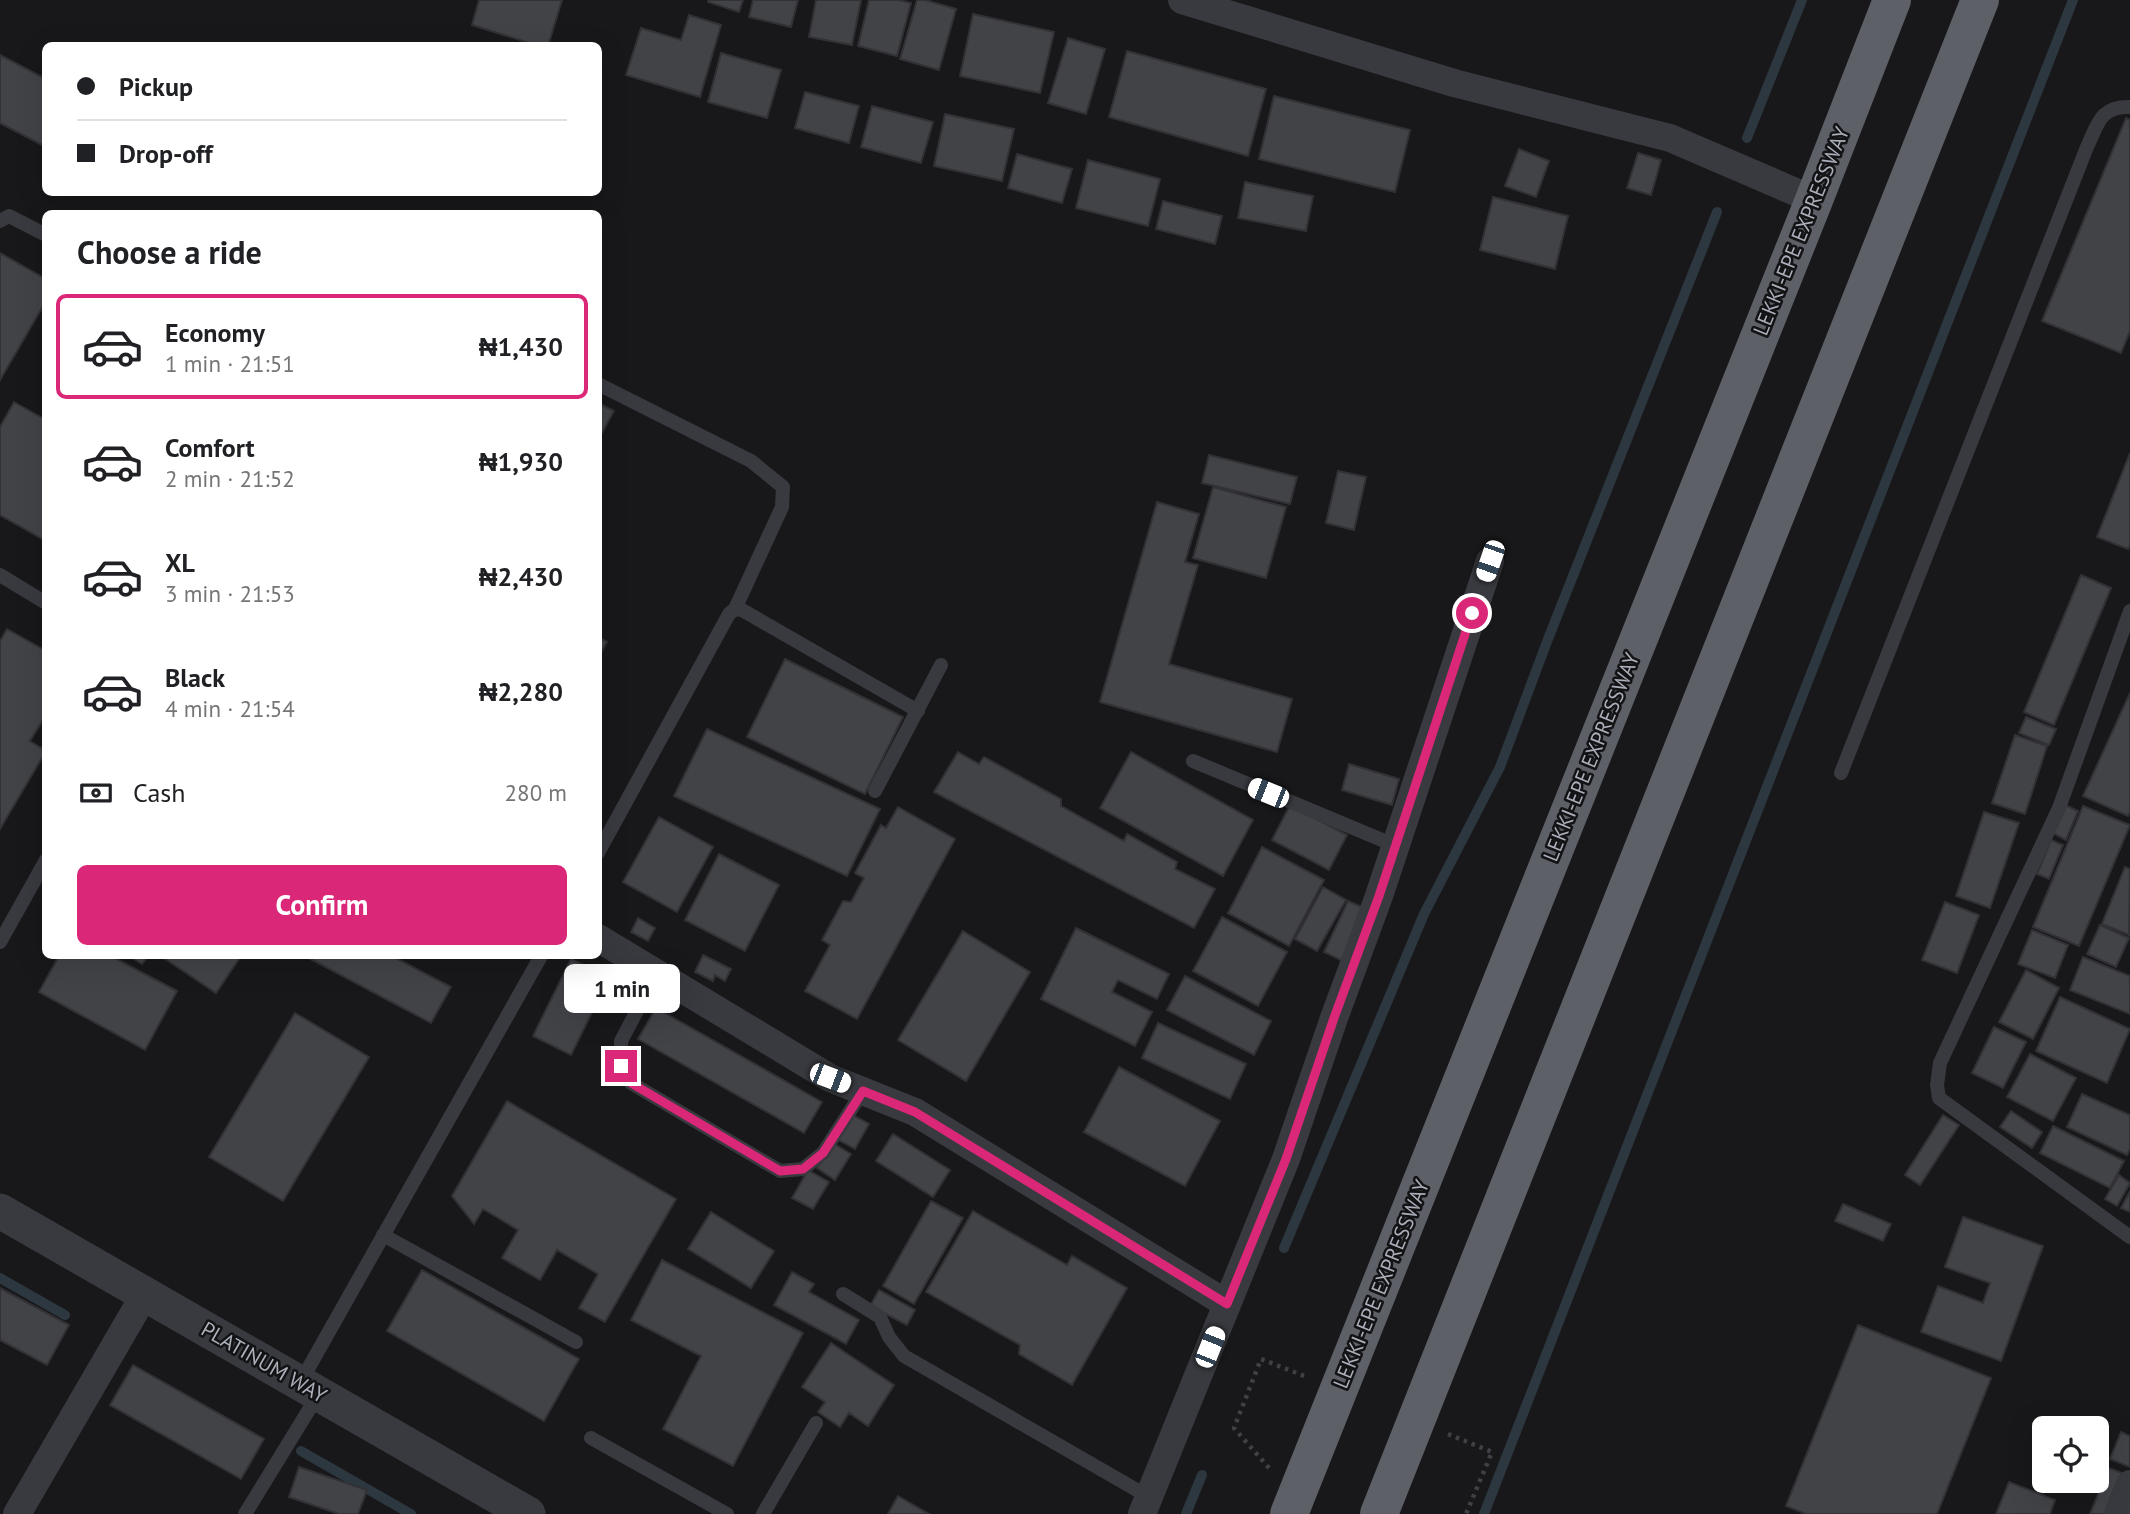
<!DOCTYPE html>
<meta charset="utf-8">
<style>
body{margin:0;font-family:"PT Sans",sans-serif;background:#f2f2f2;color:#202124;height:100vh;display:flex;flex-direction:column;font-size:26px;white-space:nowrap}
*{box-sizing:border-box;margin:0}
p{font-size:23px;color:#757577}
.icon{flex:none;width:38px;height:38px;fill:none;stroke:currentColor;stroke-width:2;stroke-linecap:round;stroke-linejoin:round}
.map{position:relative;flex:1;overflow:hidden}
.drawer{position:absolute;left:42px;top:210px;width:560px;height:749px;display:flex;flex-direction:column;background:#fff;border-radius:10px;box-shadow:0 7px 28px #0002}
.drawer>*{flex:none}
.hud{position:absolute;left:42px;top:42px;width:560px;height:154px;border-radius:10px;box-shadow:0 7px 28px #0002;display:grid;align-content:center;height:154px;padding:0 35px;background:#fff}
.controls{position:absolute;left:2032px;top:1416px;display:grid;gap:14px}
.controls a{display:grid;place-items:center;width:77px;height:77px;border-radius:10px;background:#fff;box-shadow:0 7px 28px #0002;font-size:35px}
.end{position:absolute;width:32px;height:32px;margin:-16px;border:9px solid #db2777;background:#fff;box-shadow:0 0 0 4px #fff}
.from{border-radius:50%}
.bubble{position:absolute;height:49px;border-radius:10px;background:#fff;box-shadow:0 7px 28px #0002;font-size:23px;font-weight:700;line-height:49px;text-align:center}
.car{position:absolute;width:21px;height:42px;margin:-21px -10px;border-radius:9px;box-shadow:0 0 5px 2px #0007;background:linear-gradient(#fff 24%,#345 0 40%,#fff 0 76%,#345 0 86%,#fff 0)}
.hud b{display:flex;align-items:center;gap:24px;height:66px;font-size:26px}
.hud b+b{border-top:2px solid #e0e0e0}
.hud i{width:18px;height:18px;background:#202124}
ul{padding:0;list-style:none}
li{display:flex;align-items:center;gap:21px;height:105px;margin:0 14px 10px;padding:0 21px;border:4px solid transparent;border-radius:10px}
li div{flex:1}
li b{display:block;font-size:26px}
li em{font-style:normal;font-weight:700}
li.selected{border-color:#db2777}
li>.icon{width:63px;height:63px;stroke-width:1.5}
h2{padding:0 35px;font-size:32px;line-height:84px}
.pay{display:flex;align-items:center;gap:18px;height:77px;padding:0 35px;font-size:26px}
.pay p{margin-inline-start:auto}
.primary-button{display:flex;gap:14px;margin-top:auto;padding:14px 35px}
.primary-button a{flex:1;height:80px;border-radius:10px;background:#db2777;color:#fff;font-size:28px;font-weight:700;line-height:80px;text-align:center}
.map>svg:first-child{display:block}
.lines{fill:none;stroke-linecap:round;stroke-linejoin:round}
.stream{stroke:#2d373f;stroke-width:10}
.building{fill:#424347;stroke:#323236;stroke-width:2}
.path{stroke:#3f4146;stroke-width:4.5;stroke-dasharray:3.5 5;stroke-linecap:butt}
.service{stroke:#393a3f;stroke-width:14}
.minor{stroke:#393a3f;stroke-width:28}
.tertiary{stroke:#393a3f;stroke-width:35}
.trunk{stroke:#5d6067;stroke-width:38}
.route{stroke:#db2777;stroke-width:9}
.labels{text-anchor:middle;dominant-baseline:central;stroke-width:5;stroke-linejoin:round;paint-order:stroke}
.street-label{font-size:21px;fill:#aaafba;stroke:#131315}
</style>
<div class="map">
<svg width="2130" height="1514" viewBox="0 0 2130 1514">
<rect width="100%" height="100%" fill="#18181a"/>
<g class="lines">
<path class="stream" d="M1747 138 1802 0
M1284 1248 1424 914 1500 767 1548 639 1717 212
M0 1278 65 1315
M301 1451 411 1514
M1186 1514 1202 1475
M1484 1514 2073 0"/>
</g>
<path class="building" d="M479 0H562L548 46H539L472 25Z
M709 0H743L739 12 708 2Z
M753 0H798L791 27 749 17Z
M816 0H861L852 45 809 37Z
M869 0H899L911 3 897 56 858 46Z
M917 0H925L956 9 939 70 900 59Z
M973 14 1054 32 1040 93 960 76Z
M689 15 721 25 700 97 626 75 641 28 681 40Z
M1068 38 1105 49 1086 114 1048 103Z
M1127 51 1266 89 1248 156 1109 117Z
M721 53 781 70 767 118 708 102Z
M0 55 46 79V147L0 123Z
M805 92 859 106 849 143 795 128Z
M1274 96 1410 130 1395 192 1259 159Z
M872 106 933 122 921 163 861 147Z
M945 114 1014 129 1002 181 934 166Z
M2126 118 2130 120V331L2121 353 2042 321Z
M1519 149 1549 161 1536 197 1505 186Z
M1638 153 1661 160 1651 195 1627 188Z
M1017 154 1072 169 1062 203 1008 188Z
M1088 160 1160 179 1148 226 1076 208Z
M1245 182 1313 196 1306 231 1238 218Z
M1493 197 1568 216 1555 269 1480 250Z
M1163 201 1222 216 1215 244 1156 229Z
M0 253 46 279V301L0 380Z
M14 402 46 420V541L0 515V427Z
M598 403 614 411 598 440Z
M2130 453V545L2128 549 2097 537Z
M1209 455 1297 477 1290 504 1202 483Z
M1338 471 1366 477 1354 530 1326 523Z
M1213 487 1286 507 1266 578 1193 558Z
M1157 502 1199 514 1185 562 1198 565 1169 664 1292 699 1277 752 1100 702Z
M2081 575 2111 588 2054 725 2024 712Z
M7 629 46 651V715L30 741 46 751 0 829V641Z
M598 637 607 642 598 658Z
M785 659 903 717 865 794 747 737Z
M2130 693V812L2128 816 2083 796Z
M2026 717 2056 729 2049 745 2019 733Z
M707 729 880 809 847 876 674 796Z
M2015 735 2047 746 2025 814 1992 803Z
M958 752 979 764 984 757 1061 799V806L1124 841 1127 834 1177 862 1175 869 1215 889 1194 928 934 792Z
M1131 752 1253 820 1223 876 1100 808Z
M1349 764 1399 779 1392 805 1342 790Z
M1290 805 1347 835 1329 870 1272 840Z
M2065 805 2078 811 2066 840 2053 833Z
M2083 806 2130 825 2079 946 2033 927Z
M898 807 955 839 857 1019 805 991 830 945 822 940 843 901 851 902 864 878 855 873 881 825 886 828Z
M1984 812 2019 823 1990 908 1956 896Z
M659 817 713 847 677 912 623 882Z
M2051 840 2063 845 2049 879 2037 874Z
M1262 847 1324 880 1289 946 1228 913Z
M719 854 779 885 745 951 685 920Z
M2125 867 2130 869 2129 935 2102 924Z
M1323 887 1346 900 1317 951 1295 939Z
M1348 901 1371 911 1347 963 1324 952Z
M1945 902 1979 915 1957 973 1922 960Z
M1222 917 1287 952 1258 1006 1193 971Z
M638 918 655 928 648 941 631 932Z
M2100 925 2129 938 2116 967 2087 954Z
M1076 928 1169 974 1157 999 1118 980 1112 992 1152 1012 1135 1046 1041 999Z
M2032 930 2068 945 2055 978 2018 964Z
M963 931 1030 972 966 1081 898 1040Z
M703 955 731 969 725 981 715 975 713 981 695 972Z
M59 956H111L177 991 145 1050 39 992Z
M129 956H148L142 964Z
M166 956H241L216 993 164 958Z
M305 956H392L451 987 431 1023Z
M2083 957 2130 976V1014L2070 990Z
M571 959 609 978 571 1055 533 1036Z
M2026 970 2059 988 2033 1039 1999 1022Z
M1185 976 1271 1021 1254 1055 1167 1010Z
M2060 997 2130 1029 2107 1083 2036 1051Z
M656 1008 822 1102 804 1133 638 1039Z
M295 1013 369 1057 283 1201 209 1157Z
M1158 1023 1246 1064 1230 1099 1142 1058Z
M1994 1027 2026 1042 2003 1088 1972 1073Z
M2030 1054 2076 1078 2053 1121 2007 1097Z
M1119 1067 1220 1121 1185 1186 1084 1132Z
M2082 1094 2130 1115V1149L2127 1155 2067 1127Z
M507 1101 676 1199 605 1322 579 1308 598 1274 557 1250 540 1280 502 1258 518 1230 483 1209 474 1224 452 1196Z
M2011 1111 2042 1132 2032 1148 2000 1127Z
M851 1114 869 1124 855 1149 837 1139Z
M1943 1115 1959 1125 1920 1185 1905 1175Z
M2053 1126 2124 1161 2110 1188 2040 1153Z
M893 1134 950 1170 933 1197 876 1161Z
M833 1143 851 1154 835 1180 817 1168Z
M808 1170 829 1182 813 1209 792 1198Z
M2119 1175 2130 1183 2117 1206 2105 1199Z
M2130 1191V1212L2121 1208Z
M931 1201 963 1218 914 1304 883 1286Z
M1843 1204 1891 1224 1883 1241 1835 1221Z
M973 1211 1067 1265 1072 1256 1127 1288 1072 1385 1019 1354 1020 1345 926 1292Z
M711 1212 774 1251 751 1288 688 1249Z
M1963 1217 2043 1246 2001 1361 1921 1332 1938 1286 1983 1303 1990 1283 1945 1267Z
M662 1260 803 1333 733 1466 663 1429 701 1356 631 1320Z
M422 1270 579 1359 544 1421 387 1331Z
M792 1272 814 1284 809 1292 859 1320 846 1344 774 1305Z
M0 1288 69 1325 47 1365 0 1340Z
M879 1290 915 1310 907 1325 870 1306Z
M1858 1325 1991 1378 1937 1514H1806L1786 1506Z
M831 1343 894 1385 868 1426 849 1413 840 1427 818 1412 825 1402 802 1387Z
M133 1365 264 1439 241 1479 110 1405Z
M2121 1432 2130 1436V1467L2110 1459Z
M299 1467 367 1490 358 1514H339L289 1497Z
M2109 1468 2130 1476 2116 1514H2090Z
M2009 1482 2055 1500 2050 1514H1996Z
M898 1496 929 1514H888Z"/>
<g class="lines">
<path class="path" d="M1448 1434 1492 1452 1466 1514
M1269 1468 1234 1428 1261 1359 1307 1377"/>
<path class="service" d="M0 221 9 216 46 235
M598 384 751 461 783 487 782 507 735 609
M0 575 46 603
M2130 611 2059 808 1940 1063 1937 1085 1939 1098 2130 1237
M1193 761 1394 845
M1841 773 2087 147C2098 124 2100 106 2130 107
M875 791 941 665
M598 853 729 614 735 609 742 610 918 711
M0 942 46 860
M657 973 621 1041V1066L631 1083 780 1171 803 1169 823 1153 863 1091
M383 1235 576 1342
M843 1294 880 1317 889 1337 904 1356 1149 1497
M300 1383 541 956
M591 1438 727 1514
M245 1514 318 1395
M763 1514 816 1423"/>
<path class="minor" d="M1182 0 1454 83 1670 138 1814 200
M598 938 830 1078 915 1112 1227 1304
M17 1514 145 1294
M1142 1514 1286 1159 1334 1018 1379 896 1490 561
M2118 1514 2130 1484"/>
<path class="tertiary" d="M0 1211 528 1514"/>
<path class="trunk" d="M1289 1514 1814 200 1892 0
M1379 1514 1980 0"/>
</g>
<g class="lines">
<path class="route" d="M621 1066 631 1083 780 1171 803 1169 823 1153 863 1091 915 1112 1227 1304 1286 1159 1334 1018 1379 896 1472 613"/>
</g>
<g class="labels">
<g class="street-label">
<text transform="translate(1801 231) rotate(-68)">LEKKI-EPE EXPRESSWAY</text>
<text transform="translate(1591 757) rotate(-68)">LEKKI-EPE EXPRESSWAY</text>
<text transform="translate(1381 1284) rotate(-68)">LEKKI-EPE EXPRESSWAY</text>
<text transform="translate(264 1362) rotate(30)">PLATINUM WAY</text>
</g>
</g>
</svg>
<div class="controls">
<a><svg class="icon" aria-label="locate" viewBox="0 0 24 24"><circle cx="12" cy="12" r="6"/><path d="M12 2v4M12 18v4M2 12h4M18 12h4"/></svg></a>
</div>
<i class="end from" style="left:1472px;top:613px"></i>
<i class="end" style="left:621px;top:1066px"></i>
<div class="bubble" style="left:564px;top:964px;width:116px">1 min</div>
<i class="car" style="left:1490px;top:561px;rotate:199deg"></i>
<i class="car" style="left:1268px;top:793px;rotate:292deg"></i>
<i class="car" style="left:830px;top:1078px;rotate:111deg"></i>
<i class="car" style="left:1210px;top:1347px;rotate:22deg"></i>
<div class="hud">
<b><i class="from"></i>Pickup</b>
<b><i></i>Drop-off</b>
</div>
<section class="drawer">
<h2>Choose a ride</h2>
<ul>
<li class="selected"><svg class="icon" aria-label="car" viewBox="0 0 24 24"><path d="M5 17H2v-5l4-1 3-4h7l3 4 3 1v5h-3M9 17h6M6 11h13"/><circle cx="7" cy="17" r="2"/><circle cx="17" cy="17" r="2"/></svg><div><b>Economy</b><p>1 min · 21:51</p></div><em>₦1,430</em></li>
<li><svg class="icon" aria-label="car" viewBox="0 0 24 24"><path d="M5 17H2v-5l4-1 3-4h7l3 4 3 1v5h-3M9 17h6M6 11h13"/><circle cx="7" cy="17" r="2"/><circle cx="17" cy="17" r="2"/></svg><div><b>Comfort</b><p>2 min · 21:52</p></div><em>₦1,930</em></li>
<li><svg class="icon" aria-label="car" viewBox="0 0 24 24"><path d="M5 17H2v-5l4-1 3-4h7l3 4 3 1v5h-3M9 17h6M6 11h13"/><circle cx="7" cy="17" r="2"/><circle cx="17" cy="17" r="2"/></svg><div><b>XL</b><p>3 min · 21:53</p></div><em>₦2,430</em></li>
<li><svg class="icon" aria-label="car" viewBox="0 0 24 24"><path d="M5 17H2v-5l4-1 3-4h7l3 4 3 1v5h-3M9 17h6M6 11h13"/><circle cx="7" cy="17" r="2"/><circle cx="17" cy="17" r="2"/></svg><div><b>Black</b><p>4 min · 21:54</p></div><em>₦2,280</em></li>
</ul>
<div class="pay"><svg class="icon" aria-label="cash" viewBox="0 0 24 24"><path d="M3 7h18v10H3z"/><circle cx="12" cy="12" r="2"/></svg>Cash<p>280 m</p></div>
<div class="primary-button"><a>Confirm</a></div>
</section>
</div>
